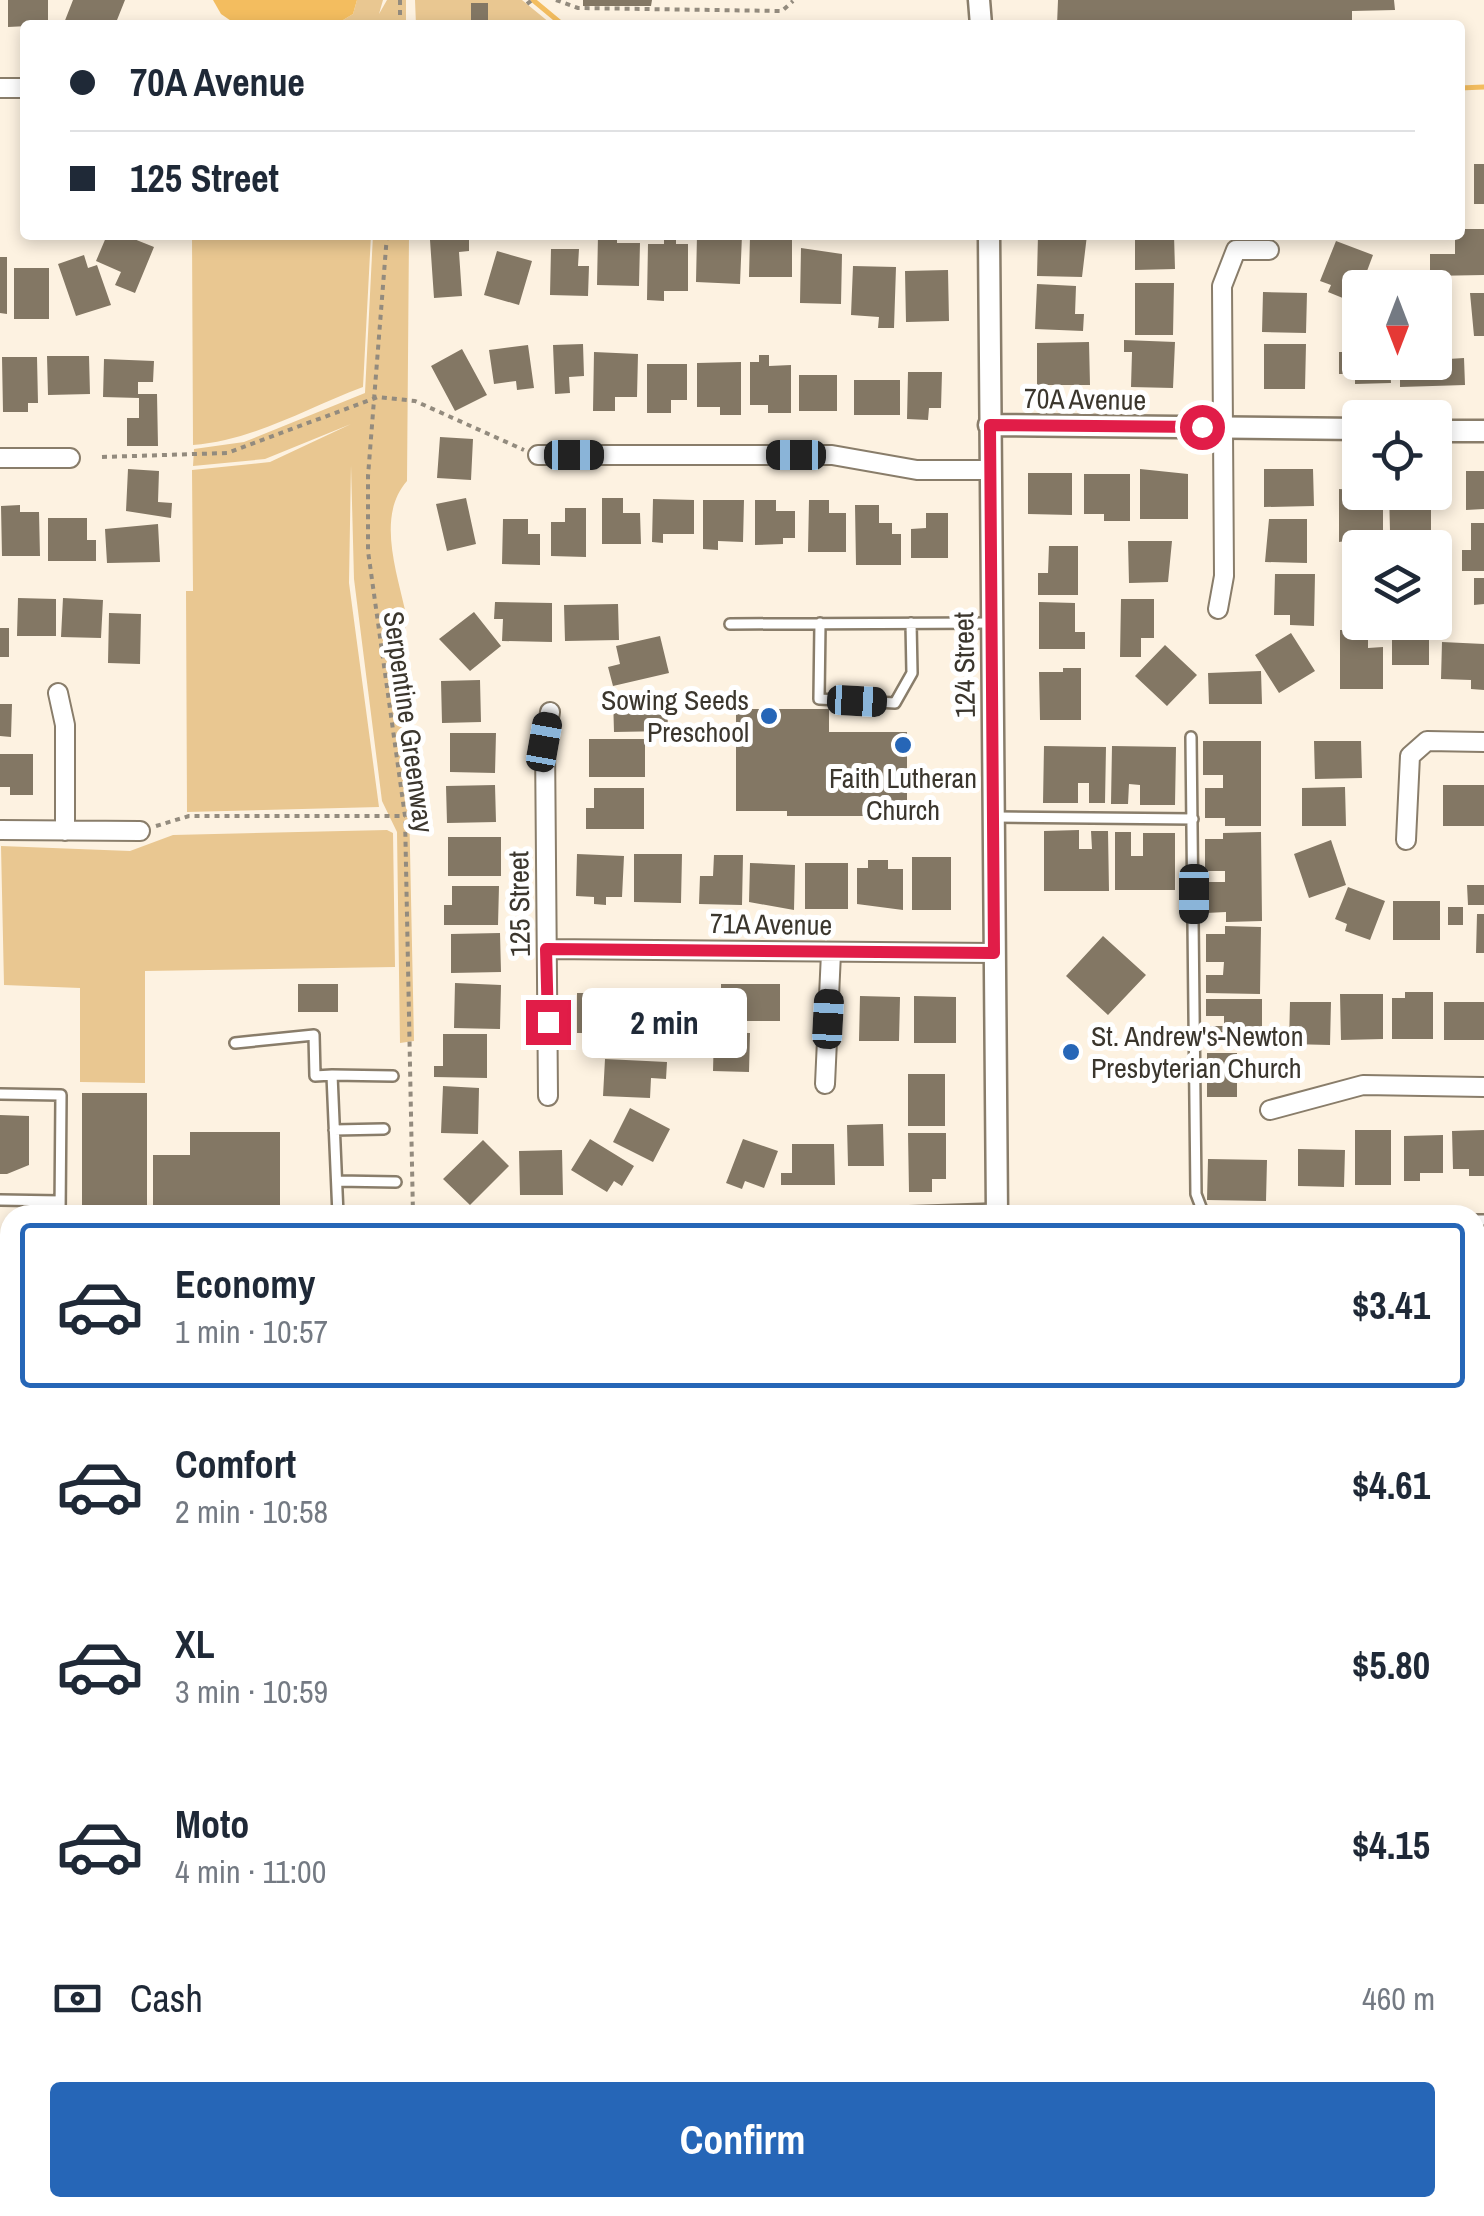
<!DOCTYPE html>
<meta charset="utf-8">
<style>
body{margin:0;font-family:"Archivo Narrow",sans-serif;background:#f2f2f3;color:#1f2937;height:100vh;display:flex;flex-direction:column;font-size:38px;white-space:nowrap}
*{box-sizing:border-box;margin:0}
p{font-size:32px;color:#747a83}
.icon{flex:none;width:55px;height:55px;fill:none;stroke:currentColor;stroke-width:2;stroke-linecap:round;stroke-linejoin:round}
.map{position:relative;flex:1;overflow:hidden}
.drawer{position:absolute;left:0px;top:1205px;width:1485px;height:1012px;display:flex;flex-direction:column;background:#fff;border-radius:30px 30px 0 0;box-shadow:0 5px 15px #0003}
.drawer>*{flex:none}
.banner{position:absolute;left:20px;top:20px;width:1445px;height:220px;border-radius:10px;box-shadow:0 5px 15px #0003;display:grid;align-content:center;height:220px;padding:0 50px;background:#fff}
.needle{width:65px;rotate:180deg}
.fabs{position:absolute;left:1342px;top:270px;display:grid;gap:20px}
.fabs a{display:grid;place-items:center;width:110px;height:110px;border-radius:10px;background:#fff;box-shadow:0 5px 15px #0003;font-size:50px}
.end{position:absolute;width:45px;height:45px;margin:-22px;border:12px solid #e11d48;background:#fff;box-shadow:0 0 0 5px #fff}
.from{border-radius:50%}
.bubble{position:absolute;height:70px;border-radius:10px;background:#fff;box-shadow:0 5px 15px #0003;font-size:32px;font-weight:700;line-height:70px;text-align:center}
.car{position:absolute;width:30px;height:60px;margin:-30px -15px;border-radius:12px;box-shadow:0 0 8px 2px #0007;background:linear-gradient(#222 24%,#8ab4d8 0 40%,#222 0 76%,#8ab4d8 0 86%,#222 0)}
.banner b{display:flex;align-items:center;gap:35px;height:95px;font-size:38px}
.banner b+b{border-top:2px solid #e0e1e3}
.banner i{width:25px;height:25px;background:#1f2937}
ul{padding:18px 0 0;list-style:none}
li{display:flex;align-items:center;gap:30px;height:165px;margin:0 20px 15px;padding:0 30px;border:5px solid transparent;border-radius:10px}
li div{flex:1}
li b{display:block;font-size:38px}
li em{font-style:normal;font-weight:700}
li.selected{border-color:#2666b7}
li>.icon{width:90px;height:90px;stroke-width:1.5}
.pay{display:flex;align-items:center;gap:25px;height:110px;padding:0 50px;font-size:38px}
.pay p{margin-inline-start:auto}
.cta{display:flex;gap:20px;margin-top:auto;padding:20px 50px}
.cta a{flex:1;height:115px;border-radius:10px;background:#2666b7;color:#fff;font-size:40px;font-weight:700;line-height:115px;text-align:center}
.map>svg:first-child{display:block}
.green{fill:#e9c791}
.water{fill:#f3bd5f}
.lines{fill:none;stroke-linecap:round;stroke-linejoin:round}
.stream{stroke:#f3bd5f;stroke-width:5}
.building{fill:#837764}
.service-casing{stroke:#897d6a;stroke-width:14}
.minor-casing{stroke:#897d6a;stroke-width:22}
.tertiary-casing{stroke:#897d6a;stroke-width:25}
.secondary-casing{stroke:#897d6a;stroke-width:30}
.path{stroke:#938b7e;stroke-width:4;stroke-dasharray:5 5;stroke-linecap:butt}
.service{stroke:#fff;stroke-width:9}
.minor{stroke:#fff;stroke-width:18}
.tertiary{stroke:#fff;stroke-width:20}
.secondary{stroke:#d2e3fa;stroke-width:25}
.route{stroke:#e11d48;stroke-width:12}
.poi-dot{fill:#2666b7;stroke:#fff;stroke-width:4}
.labels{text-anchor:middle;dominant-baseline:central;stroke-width:10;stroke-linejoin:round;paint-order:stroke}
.street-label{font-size:28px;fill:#3b362d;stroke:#fff}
.poi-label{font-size:28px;fill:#3b362d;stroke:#fff;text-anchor:end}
</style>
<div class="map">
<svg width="1484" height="2216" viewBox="0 0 1484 2216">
<rect width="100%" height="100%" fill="#fdf2e1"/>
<path class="green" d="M357 0H383L379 14 387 0H406V25H335L353 14Z
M415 0H522L550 23 416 25Z
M192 235H371L363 387C307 408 254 440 193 445Z
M373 235H409L407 481C377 515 396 569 405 610L414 1041 400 1043 397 832 382 801 354 579 351 465 349 583 379 807 187 812 186 591H193L192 470 270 462 351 424 265 459 193 466 194 449 244 442 365 393Z
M387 830 393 833 395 967 145 971V1083L80 1082V988L4 985 1 846 130 851 173 835Z
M10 1946V2208H62L70 2216H0V1981Z
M407 2212 935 2215V2216H407Z"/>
<path class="water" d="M213 0H357L353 14 335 25H237L221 14Z"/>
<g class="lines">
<path class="stream" d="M533 0 563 25
M1460 88 1484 87"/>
</g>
<path class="building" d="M8 0H48V25L8 27Z
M73 0H125L115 25 102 21 69 25 64 23Z
M583 0H652L651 6H583Z
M1058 0H1394L1395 10 1352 11V25H1057Z
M471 3H488V25H471Z
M1474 164H1484V204H1474Z
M1460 229H1484V275L1430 276V254H1455V235H1460Z
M107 235H124L154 247 135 293 115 285 121 272 96 261Z
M598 235H617V243H640L639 286 597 285Z
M664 235H676V244H688V291H664V301L647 300 648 244H664Z
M697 235H742L740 284 696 282Z
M1038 235H1087L1082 277 1037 276Z
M1135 235H1174L1175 269 1135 270Z
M750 236H792V277H749Z
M469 238V251L459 252 462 296 434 298 430 240Z
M1336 241 1373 255 1355 303 1328 292 1331 285 1320 281Z
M801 248 842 254 841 304 800 303Z
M551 249H579L578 266H589L588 296 550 295Z
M497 251 532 261 519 305 484 295Z
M84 255 88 268 97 265 111 305 76 316 58 264Z
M0 257H7V314L0 313Z
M853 266 896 267 894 328H878L879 317 851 315Z
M14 268H49V319H14Z
M948 270 949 321 906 322 905 271Z
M1135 283H1174L1173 335H1135Z
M1037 284 1076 286 1075 314H1084L1083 331 1035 329Z
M1263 292 1307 293 1306 333 1262 332Z
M1470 293H1484V336H1474Z
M1124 340 1175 342 1173 388 1131 387 1132 352H1124Z
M1089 342 1090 385H1037V343Z
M583 344 584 376 569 377 570 393 555 394 553 345Z
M1264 344H1306L1305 389H1264Z
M528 345 534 388 517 390 516 381 494 384 489 350Z
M462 349 487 395 455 411 431 366Z
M594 352 638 354 637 397H615V411H593Z
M1339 352H1360V362H1390L1391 383 1355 384V374H1339Z
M759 355H769V366L791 365V413H768V405H750V362H759Z
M47 356H89L90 394 48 395Z
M2 357H37L38 403H28V412H3Z
M1464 358 1465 385 1400 387V362Z
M104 359 154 361 153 382H138V394H157L158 446H127V418H139V398L103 397Z
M741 362V415H720V407H697V363Z
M647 364H687V400H671V413H647Z
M908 372H942L941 408H929L928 420 907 419Z
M799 375H837V411H799Z
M854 380H900V415H854Z
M440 437 473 439 471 480 437 478Z
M128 469 159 471 158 502 172 503 171 518 126 511Z
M1140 469 1188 474V519H1140Z
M1264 469H1313L1314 506 1264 507Z
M1466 471H1484V509L1466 510Z
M1028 473H1072V515L1028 514Z
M1084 474H1130V521H1104V514H1084Z
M1339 489 1383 492V535L1339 542Z
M1389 492H1431V535L1390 531Z
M466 498 476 544 447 551 436 504Z
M602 498H623V513H640L641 544H602Z
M653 499 694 500V534H663V543L652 542Z
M703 500H744L743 542 718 541V550L703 549Z
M755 500H776V511H795V538H783V544L755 545Z
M809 500H829V513H846V552H808Z
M20 505V512H39L40 556H2L1 506Z
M855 505H879V523H892V534H901V565H856Z
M565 508H586V557L551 556V522H565Z
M926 513H948V558H911V529L926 528Z
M48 518H87V540H96V561H48Z
M503 519H528V534H540V565L502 564Z
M1269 519H1307V563L1265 562Z
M1471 523H1484V571H1462V550H1471Z
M158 524 160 562 107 563 105 529Z
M1128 541H1172L1168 582 1129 583Z
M1049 546H1078V595H1038V573H1048Z
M1275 574H1315L1314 626 1290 625V615H1274Z
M1474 578H1484V604L1474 605Z
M18 598 56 599V636H17Z
M63 598 103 600 101 638 61 637Z
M1121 599H1154V638H1141V657H1120Z
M495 602 552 603V642L502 641 503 619H494Z
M1039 602 1075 603V632H1085V649H1039Z
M618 604 619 640 565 641 564 605Z
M474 612 501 646 470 671 439 639Z
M109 613 141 614 140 664 108 663Z
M1392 622H1429V665H1392Z
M0 628H9V657H0Z
M1340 630H1368V648L1383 647V689H1340Z
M1291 633 1315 671 1279 693 1255 655Z
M660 636 669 673 613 686 608 667 620 664 616 646Z
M1442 642 1484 644V690L1471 689V680L1441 679Z
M1165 645 1197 675 1167 706 1135 676Z
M1063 668H1081V720H1040L1039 672H1063Z
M1261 671 1262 704H1209L1208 673Z
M480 680 481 722 442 723 441 681Z
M667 695 668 731 614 732 613 697Z
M0 704H12L11 737 0 736Z
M736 709H829V732H907V816H787V811H736Z
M450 733H496L495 773 450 772Z
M589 739H645V777H589Z
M1203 741H1261V826H1225V818H1205V788H1223V775H1203Z
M1314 741H1361L1362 778 1315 779Z
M1044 746 1106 747 1105 803H1089V783H1078V803H1043Z
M1112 746 1176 747 1175 805H1140V785L1129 784 1128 804H1111Z
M0 754H33V795H10V787H0Z
M495 785 496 822 447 823 446 786Z
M1443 785H1484V826H1443Z
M1345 787 1346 826H1302V788Z
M594 788H644V829H586V808H594Z
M1079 830V849H1092L1091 831H1108L1109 891H1044V831Z
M1115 832H1131V856H1143V833H1175V890H1115Z
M1261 832 1262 921 1226 922V912L1206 913 1205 882H1225V871H1205V839H1223V833Z
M448 837H501V876H448Z
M1331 840 1346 885 1309 898 1294 854Z
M577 854 624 856 622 897H606V905L594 904V897L576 896Z
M634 854H682L681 903 634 902Z
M714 855H743L742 905 699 904 700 876H713Z
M912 857H951V910H912Z
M868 860H888V869H903V910L857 904V868H868Z
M750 863 795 865 794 910 749 902Z
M805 863H848V909H805Z
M1467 885H1484V905H1468Z
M452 886H499L498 925H444V905H452Z
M1348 887 1385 901 1370 940 1345 931 1347 924 1335 919Z
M1393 901H1440V940H1393Z
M1448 907H1463V925H1448Z
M1477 914H1484V953H1476Z
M1225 926 1261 927 1260 994 1206 993V975H1223L1224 962H1206V934H1225Z
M500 933 501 972 451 973V934Z
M1103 936 1146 975 1108 1015 1066 976Z
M455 983 501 985 500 1029 454 1028Z
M298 984H338V1012H298Z
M721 984H780V1021H721Z
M1405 992H1433V1039H1392V998H1405Z
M577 993H625V1033H577Z
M633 994H681V1037L633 1036Z
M1340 994H1383V1039L1341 1040Z
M860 996 900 997 899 1041H859Z
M914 996 956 997V1043H914Z
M1206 999H1262V1044L1207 1045V1026H1224V1016H1206Z
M1290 1002H1331L1330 1045 1289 1044Z
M1444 1002H1484V1040H1444Z
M714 1032 750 1033 749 1072 713 1071Z
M443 1034H487V1078L434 1077V1066H443Z
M1207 1053H1237V1097H1207Z
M605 1059 667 1062 666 1079 651 1078 650 1098 603 1096Z
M908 1074H945V1126H908Z
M443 1086 479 1088 478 1134 441 1133Z
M82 1093H147V1215H82Z
M630 1108 670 1129 653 1162 613 1142Z
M0 1115 29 1116V1165L7 1174H0Z
M883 1124 884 1166H848L847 1125Z
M1355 1130H1391V1185H1355Z
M1484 1130V1176H1469V1169H1453L1452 1131Z
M190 1132H280V1215H153V1155H190Z
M908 1133H946V1179H932V1192H909Z
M1443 1135V1173H1420V1181H1404V1136Z
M590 1139 634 1166 622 1186 614 1181 607 1192 571 1170Z
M743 1139 778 1151 764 1188 745 1181 742 1189 726 1183Z
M483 1140 509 1166 470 1205 443 1179Z
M792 1144H834L835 1185H781V1173H792Z
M1298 1149 1345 1150 1344 1187 1298 1186Z
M562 1150 563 1195H520L519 1151Z
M1208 1159 1267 1160 1266 1201 1207 1200Z
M1475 1258H1484V1300H1475Z
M1475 2190H1484V2213H1448V2208H1475Z
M1046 2208H1120V2216L1046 2215Z
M1236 2208H1275V2216H1228Z"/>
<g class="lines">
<g class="service-casing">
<path id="service" d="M820 623 819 699 895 703 912 673 911 623
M730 624 991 623
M1191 737 1196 1194 1204 1215
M996 817 1193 819
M235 1043 314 1035 315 1076 332 1075 338 1215
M332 1075 393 1076
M0 1094 61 1095 60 1215
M334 1130 384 1129
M337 1181 396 1182
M0 1200 60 1201
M821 1215 997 1209
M1475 1220H1484
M0 1285H10
M0 1375 3 1395 10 1401
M0 1650 10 1622
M0 1794 10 1814
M0 1923 10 1902"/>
</g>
<g class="minor-casing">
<path id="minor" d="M0 88H25
M538 455H832L917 470H990
M0 458H70
M1218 609 1224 576 1222 286 1236 250H1269
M58 693 65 725V831
M0 830 140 831
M1406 840 1410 756 1427 741 1484 742
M547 949 994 953
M825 1084 831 953
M548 1096 545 742 550 712
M1270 1110 1363 1085 1484 1087
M1475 1412H1484
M1475 1644H1484"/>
</g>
<g class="tertiary-casing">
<path id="tertiary" d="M979 0 981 25
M989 235 997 1215
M989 425 1360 429
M1435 431H1484
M990 2216V2208"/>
</g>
<g class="secondary-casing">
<path id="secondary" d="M0 1334H10
M1475 1346H1484
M0 1364H10
M1475 1376H1484"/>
</g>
<path class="path" d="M556 0 578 8 782 11 793 1
M527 4 532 0
M400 25V0
M387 235 368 476V551L405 816 413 1215
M102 457 227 453 378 397 415 401 524 450
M156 826 189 816H405
M1439 2208 1440 2216
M397 2216V2208"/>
<use href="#service" class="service"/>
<use href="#minor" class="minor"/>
<use href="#tertiary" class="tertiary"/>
<use href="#secondary" class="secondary"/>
</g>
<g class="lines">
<path class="route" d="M548 1022 546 949 994 953 990 425 1202 427"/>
</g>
<g class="poi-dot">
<circle cx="769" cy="716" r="10"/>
<circle cx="903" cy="745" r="10"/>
<circle cx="1071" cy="1052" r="10"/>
</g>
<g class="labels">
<g class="street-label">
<text transform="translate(1085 399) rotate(1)">70A Avenue</text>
<text transform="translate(964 665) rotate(-91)">124 Street</text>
<text transform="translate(409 722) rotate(82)">Serpentine Greenway</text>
<text transform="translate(519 904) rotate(-91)">125 Street</text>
<text transform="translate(771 924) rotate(1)">71A Avenue</text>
</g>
<g class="poi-label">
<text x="749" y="700">Sowing Seeds<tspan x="749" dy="32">Preschool</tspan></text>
<text x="903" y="778" text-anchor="middle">Faith Lutheran<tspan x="903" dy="32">Church</tspan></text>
<text x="1091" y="1036" text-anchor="start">St. Andrew's-Newton<tspan x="1091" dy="32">Presbyterian Church</tspan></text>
</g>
</g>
</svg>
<div class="fabs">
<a><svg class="needle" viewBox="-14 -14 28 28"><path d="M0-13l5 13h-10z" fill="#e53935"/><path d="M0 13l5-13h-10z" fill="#747a83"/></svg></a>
<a><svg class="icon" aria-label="locate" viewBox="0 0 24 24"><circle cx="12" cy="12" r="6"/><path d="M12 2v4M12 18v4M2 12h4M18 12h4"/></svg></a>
<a><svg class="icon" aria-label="layers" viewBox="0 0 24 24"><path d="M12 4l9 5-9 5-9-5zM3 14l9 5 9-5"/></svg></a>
</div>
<i class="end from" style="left:1202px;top:427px"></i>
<i class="end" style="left:548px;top:1022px"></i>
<div class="bubble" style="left:582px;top:988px;width:165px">2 min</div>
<i class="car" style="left:574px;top:455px;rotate:90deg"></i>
<i class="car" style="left:796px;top:455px;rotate:270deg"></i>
<i class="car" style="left:857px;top:701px;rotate:93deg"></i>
<i class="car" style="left:544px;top:742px;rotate:10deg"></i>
<i class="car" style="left:1194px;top:894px;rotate:180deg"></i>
<i class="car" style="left:828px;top:1019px;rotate:3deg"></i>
<div class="banner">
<b><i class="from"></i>70A Avenue</b>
<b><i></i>125 Street</b>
</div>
<section class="drawer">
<ul>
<li class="selected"><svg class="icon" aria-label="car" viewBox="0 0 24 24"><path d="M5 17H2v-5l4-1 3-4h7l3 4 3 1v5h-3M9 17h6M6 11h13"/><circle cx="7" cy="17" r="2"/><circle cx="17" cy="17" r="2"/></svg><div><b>Economy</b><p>1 min · 10:57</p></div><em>$3.41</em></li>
<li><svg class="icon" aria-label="car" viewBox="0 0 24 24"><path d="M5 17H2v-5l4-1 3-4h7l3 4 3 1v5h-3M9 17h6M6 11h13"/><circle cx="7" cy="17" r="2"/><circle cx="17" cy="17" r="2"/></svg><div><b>Comfort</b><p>2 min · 10:58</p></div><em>$4.61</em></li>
<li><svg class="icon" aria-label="car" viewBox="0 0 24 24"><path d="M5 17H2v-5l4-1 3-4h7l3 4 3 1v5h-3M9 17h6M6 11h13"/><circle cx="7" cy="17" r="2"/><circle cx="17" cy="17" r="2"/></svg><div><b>XL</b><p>3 min · 10:59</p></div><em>$5.80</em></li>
<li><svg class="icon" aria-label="car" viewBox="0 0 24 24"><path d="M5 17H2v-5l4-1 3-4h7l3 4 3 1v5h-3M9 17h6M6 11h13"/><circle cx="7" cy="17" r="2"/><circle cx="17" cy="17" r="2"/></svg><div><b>Moto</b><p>4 min · 11:00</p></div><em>$4.15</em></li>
</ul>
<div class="pay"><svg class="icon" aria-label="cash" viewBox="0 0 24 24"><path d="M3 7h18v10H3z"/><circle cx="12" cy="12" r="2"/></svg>Cash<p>460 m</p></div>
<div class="cta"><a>Confirm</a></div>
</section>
</div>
